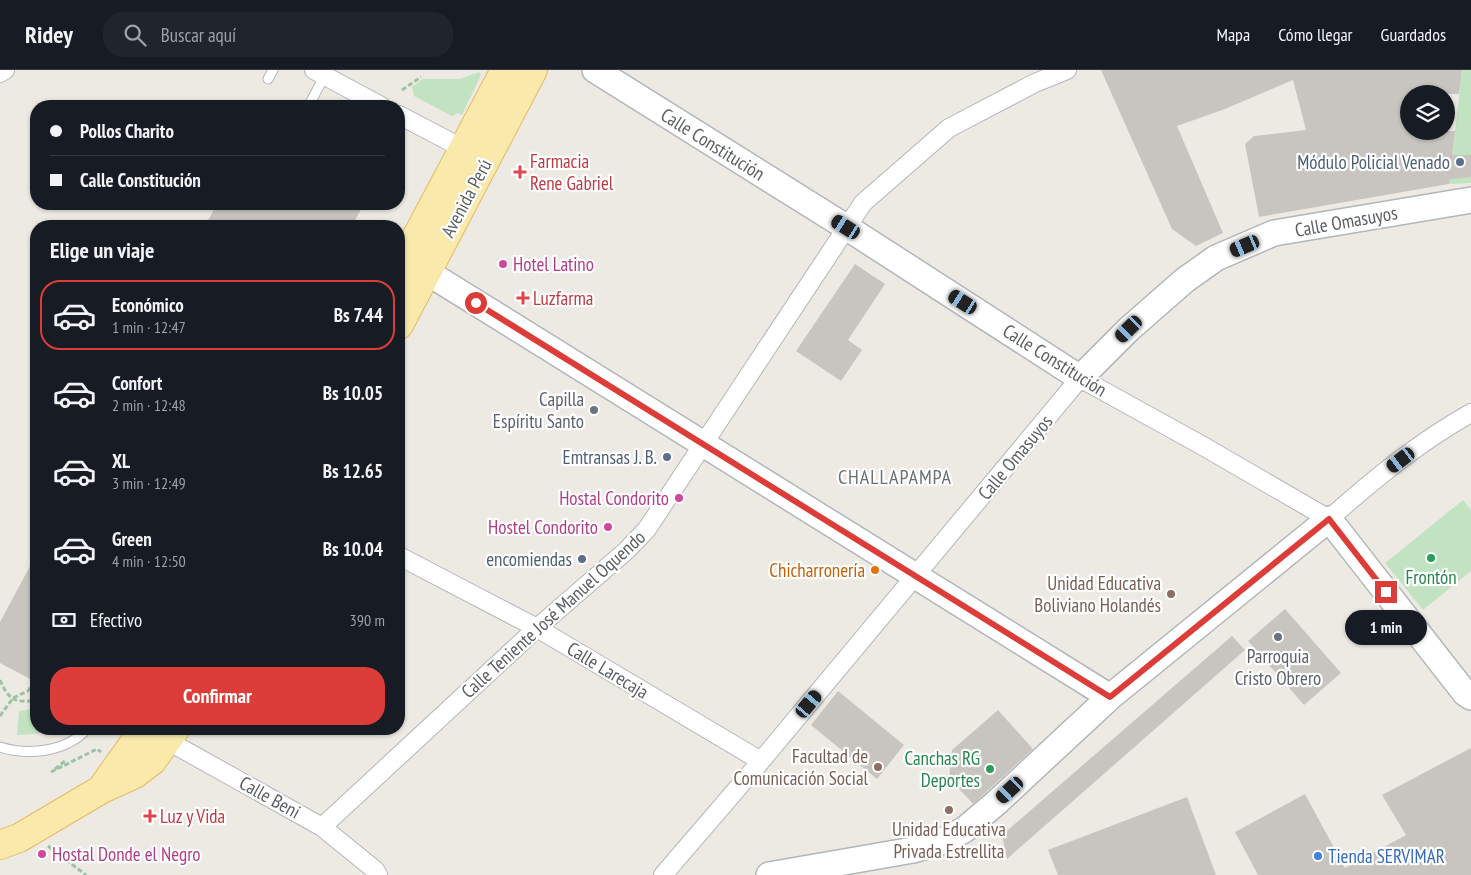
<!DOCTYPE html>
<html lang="es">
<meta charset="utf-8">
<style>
body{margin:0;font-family:"PT Sans Narrow",sans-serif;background:#20242c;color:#f1f3f6;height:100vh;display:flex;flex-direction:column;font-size:19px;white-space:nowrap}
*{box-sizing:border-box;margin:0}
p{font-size:16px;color:#9ea1a6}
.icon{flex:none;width:28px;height:28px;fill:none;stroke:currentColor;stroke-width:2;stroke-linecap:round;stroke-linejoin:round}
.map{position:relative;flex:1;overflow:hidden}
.details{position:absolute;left:30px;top:150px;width:375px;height:515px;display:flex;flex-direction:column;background:#171b24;border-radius:20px;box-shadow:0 1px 4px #0004}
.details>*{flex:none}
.banner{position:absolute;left:30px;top:30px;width:375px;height:110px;border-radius:20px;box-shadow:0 1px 4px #0004;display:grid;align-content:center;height:110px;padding:0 20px;background:#171b24}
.controls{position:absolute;left:1400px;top:15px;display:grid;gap:10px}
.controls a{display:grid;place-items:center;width:55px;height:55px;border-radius:50%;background:#171b24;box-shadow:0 1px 4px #0004;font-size:25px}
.end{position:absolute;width:22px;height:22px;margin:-11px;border:6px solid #dd3d39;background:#fff;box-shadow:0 0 0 2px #fff}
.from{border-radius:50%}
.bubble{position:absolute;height:35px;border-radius:18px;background:#171b24;box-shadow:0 1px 4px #0004;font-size:16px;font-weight:600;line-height:35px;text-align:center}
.car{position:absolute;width:15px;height:30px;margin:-15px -8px;border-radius:6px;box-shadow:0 0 4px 1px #0007;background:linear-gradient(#222 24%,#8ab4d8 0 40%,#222 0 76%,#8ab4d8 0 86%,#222 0)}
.banner b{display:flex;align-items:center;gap:18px;height:48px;font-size:19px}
.banner b+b{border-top:1px solid #363941}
.banner i{width:12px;height:12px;background:#f1f3f6}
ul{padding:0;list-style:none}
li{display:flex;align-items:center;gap:15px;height:70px;margin:0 10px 8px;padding:0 10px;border:2px solid transparent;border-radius:20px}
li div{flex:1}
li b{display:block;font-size:19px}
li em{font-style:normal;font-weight:600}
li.active{border-color:#dd3d39}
li>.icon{width:45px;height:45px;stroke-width:1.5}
h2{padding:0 20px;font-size:22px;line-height:60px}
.pay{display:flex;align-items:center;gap:12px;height:55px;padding:0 20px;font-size:19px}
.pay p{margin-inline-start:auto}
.action{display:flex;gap:10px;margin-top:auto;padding:10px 20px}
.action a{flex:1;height:58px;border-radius:20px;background:#dd3d39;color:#fff;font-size:20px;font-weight:600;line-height:58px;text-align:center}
header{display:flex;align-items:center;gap:30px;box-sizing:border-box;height:70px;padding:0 25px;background:#171b24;border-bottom:1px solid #363941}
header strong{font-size:24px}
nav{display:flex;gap:28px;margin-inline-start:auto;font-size:18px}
.search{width:350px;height:45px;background:#20242c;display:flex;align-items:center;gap:12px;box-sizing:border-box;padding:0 18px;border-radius:20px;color:#9ea1a6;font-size:19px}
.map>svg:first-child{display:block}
.green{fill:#c2e3c1}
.building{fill:#c8c5c0}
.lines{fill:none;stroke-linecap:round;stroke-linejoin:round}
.lane-casing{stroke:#b3b6b9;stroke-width:11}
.street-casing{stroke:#b3b6b9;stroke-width:20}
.secondary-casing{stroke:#b2b6b9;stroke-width:28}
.primary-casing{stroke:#e7bb61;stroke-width:30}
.path{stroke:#9bc4a4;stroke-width:3;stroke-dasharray:5 2.5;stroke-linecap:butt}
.lane{stroke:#fff;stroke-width:9}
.street{stroke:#fff;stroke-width:18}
.secondary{stroke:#fff;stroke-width:25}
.primary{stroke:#f9e9ab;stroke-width:28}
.route{stroke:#dd3d39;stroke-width:6}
.service-dot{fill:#5c6f8a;stroke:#fff;stroke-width:2}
.health-dot{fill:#e0444e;stroke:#fff;stroke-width:2}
.hotel-dot{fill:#d1479c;stroke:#fff;stroke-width:2}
.worship-dot{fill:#6b7280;stroke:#fff;stroke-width:2}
.leisure-dot{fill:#2e9e5b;stroke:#fff;stroke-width:2}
.food-dot{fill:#e8710a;stroke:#fff;stroke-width:2}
.education-dot{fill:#8d6e63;stroke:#fff;stroke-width:2}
.shop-dot{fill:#3f7fe0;stroke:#fff;stroke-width:2}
.labels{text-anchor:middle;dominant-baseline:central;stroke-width:4.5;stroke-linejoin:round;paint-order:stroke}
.street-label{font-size:19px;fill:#5b5f62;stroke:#fff}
.health-label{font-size:19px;fill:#be3a42;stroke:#fff;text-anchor:start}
.service-label{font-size:19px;fill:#4e5e75;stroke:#fff;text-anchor:end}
.hotel-label{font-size:19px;fill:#b23c85;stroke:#fff;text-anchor:start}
.worship-label{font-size:19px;fill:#5b616d;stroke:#fff;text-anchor:end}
.food-label{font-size:19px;fill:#c56008;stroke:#fff;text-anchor:end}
.leisure-label{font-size:19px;fill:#27864d;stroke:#fff}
.education-label{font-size:19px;fill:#785e54;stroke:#fff;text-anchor:end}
.shop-label{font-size:19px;fill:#366cbe;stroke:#fff;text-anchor:start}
.neighbourhood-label{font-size:20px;letter-spacing:1px;fill:#6c7174;stroke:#fff}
</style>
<header>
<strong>Ridey</strong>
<div class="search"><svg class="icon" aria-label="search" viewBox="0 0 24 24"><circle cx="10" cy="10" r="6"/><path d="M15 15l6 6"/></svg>Buscar aquí</div>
<nav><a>Mapa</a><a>Cómo llegar</a><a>Guardados</a></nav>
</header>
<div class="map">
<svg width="1471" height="805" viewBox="0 0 1471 805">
<rect width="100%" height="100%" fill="#edeae3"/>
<path class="green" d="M1462 0H1471V113L1449 114Z
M479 2 481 5 462 45 458 43 452 46 414 26 412 17 423 9H460Z
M1463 430 1471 440V501L1423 540 1385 493Z
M36 638V659L51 660 35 664 17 665 19 641Z"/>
<path class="building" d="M1101 0H1462L1459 24H1409V61H1455L1452 85H1471V107L1450 109 1449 114 1259 147 1245 74 1254 66 1306 60 1293 10 1225 39 1177 56 1223 163 1196 176 1172 159Z
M217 134H364L352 156H205Z
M855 194 885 214 848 270 862 280 841 311 796 281Z
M36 485V612L0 593V552Z
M1285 539 1341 603 1304 635 1248 571Z
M1232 566 1245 580 1007 789 1002 765Z
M838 621 904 675 877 709 811 655Z
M998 640 1033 679 973 734 949 708 952 680Z
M1471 678V805H1258L1235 762 1305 724 1345 798 1406 765 1382 725Z
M1187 727 1216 805H1058L1048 780Z"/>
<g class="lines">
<g class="lane-casing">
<path id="lane" d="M268 9 273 0
M310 33 325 5
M0 677C29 686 66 682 87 659"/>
</g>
<g class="street-casing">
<path id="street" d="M314 0 381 36
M0 3 5 0
M399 45 464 79
M399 486 537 558 761 691
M161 664 168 671 322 757 375 800 378 805
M322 757 537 558 627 480 647 459 863 133 949 58 1035 13 1067 0
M663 805 761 691 1080 308 1203 376 1329 449C1373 410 1419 372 1471 343"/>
</g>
<g class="secondary-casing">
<path id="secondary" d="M595 0 846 157 1080 308 1129 259 1185 210 1216 188 1274 163 1471 130
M409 191 1110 627
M769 805 913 780 940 772 964 760 996 733 1110 627 1329 449 1465 623 1471 627"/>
</g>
<g class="primary-casing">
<path id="primary" d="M399 200 505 0
M399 255 533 0
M102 718 144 659
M0 775 19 768 102 719 135 704 152 691 175 659"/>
</g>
<path class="path" d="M402 20 421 7
M0 610C8 629 15 634 36 630
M0 646 13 628 28 621 34 611
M55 699 66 690
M51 702 97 679 101 682
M48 776 86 805"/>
<use href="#lane" class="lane"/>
<use href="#street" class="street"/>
<use href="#secondary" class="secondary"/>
<use href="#primary" class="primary"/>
</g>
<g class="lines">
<path class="route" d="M476 233 1110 627 1329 449 1386 522"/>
</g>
<g class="service-dot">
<circle cx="1460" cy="92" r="5"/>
<circle cx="667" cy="387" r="5"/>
<circle cx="582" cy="489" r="5"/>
</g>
<g class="health-dot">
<path d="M517.5 94.5h5v5h5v5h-5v5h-5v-5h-5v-5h5z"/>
<path d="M520.5 220.5h5v5h5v5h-5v5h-5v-5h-5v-5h5z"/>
<path d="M147.5 738.5h5v5h5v5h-5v5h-5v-5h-5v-5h5z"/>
</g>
<g class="hotel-dot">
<circle cx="503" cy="194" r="5"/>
<circle cx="679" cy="428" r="5"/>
<circle cx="608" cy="457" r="5"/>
<circle cx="42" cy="784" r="5"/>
</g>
<g class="worship-dot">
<circle cx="594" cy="340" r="5"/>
<circle cx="1278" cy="567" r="5"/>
</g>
<g class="leisure-dot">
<circle cx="1431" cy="488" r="5"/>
<circle cx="990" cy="699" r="5"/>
</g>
<circle class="food-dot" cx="875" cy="500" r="5"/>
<g class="education-dot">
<circle cx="1171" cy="524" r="5"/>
<circle cx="878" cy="697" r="5"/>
<circle cx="949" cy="740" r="5"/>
</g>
<circle class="shop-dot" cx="1318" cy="786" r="5"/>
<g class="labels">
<g class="street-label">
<text transform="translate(713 74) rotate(32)">Calle Constitución</text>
<text transform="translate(466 128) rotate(-62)">Avenida Perú</text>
<text transform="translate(1346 151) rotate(-10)">Calle Omasuyos</text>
<text transform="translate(1055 290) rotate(32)">Calle Constitución</text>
<text transform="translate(1015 387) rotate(-50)">Calle Omasuyos</text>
<text transform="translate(553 544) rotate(-42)">Calle Teniente José Manuel Oquendo</text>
<text transform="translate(608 600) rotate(31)">Calle Larecaja</text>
<text transform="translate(270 727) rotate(29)">Calle Beni</text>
</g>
<g class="health-label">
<text x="530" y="91">Farmacia<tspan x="530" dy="22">Rene Gabriel</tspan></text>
<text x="533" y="228">Luzfarma</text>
<text x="160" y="746">Luz y Vida</text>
</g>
<g class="service-label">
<text x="1450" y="92">Módulo Policial Venado</text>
<text x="657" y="387">Emtransas J. B.</text>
<text x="572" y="489">encomiendas</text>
</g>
<g class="hotel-label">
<text x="513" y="194">Hotel Latino</text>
<text x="669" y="428" text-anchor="end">Hostal Condorito</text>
<text x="598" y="457" text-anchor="end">Hostel Condorito</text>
<text x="52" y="784">Hostal Donde el Negro</text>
</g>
<g class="worship-label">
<text x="584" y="329">Capilla<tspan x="584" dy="22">Espíritu Santo</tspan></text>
<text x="1278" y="586" text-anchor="middle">Parroquia<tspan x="1278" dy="22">Cristo Obrero</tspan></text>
</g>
<g class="food-label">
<text x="865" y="500">Chicharronería</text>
</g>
<g class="leisure-label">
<text x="1431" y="507">Frontón</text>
<text x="980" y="688" text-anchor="end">Canchas RG<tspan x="980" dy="22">Deportes</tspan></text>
</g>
<g class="education-label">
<text x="1161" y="513">Unidad Educativa<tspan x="1161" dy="22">Boliviano Holandés</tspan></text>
<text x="868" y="686">Facultad de<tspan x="868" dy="22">Comunicación Social</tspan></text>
<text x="949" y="759" text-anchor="middle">Unidad Educativa<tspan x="949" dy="22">Privada Estrellita</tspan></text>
</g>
<g class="shop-label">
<text x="1328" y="786">Tienda SERVIMAR</text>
</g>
<g class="neighbourhood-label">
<text x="895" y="407">CHALLAPAMPA</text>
</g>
</g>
</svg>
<div class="controls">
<a><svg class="icon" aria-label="layers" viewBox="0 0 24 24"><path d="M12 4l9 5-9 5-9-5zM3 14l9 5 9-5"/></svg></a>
</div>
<i class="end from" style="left:476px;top:233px"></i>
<i class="end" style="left:1386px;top:522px"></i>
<div class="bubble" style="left:1345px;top:540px;width:82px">1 min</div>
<i class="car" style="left:846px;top:157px;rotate:302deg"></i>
<i class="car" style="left:1245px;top:176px;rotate:247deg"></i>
<i class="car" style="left:963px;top:232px;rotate:303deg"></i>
<i class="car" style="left:1129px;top:259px;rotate:225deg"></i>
<i class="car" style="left:1401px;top:390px;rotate:233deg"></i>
<i class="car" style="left:809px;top:634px;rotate:40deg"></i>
<i class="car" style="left:1010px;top:720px;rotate:227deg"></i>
<div class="banner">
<b><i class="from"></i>Pollos Charito</b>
<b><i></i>Calle Constitución</b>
</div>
<section class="details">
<h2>Elige un viaje</h2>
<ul>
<li class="active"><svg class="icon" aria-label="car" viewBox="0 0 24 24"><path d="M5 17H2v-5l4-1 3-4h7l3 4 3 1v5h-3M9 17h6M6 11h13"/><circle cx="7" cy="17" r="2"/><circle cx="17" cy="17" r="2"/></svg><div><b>Económico</b><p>1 min · 12:47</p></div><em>Bs 7.44</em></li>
<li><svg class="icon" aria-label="car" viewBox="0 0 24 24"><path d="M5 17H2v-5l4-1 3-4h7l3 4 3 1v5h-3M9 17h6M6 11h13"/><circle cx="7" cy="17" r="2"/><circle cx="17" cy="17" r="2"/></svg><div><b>Confort</b><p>2 min · 12:48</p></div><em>Bs 10.05</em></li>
<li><svg class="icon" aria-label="car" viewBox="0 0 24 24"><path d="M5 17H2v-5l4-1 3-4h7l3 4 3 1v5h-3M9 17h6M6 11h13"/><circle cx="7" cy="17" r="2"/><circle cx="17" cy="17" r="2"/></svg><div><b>XL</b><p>3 min · 12:49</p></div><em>Bs 12.65</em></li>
<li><svg class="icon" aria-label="car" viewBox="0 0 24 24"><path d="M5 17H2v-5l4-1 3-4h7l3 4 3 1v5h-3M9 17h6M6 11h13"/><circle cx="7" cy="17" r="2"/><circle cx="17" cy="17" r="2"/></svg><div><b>Green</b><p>4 min · 12:50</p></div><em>Bs 10.04</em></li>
</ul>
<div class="pay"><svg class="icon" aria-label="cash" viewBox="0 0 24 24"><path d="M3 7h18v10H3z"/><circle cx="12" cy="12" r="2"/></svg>Efectivo<p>390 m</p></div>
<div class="action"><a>Confirmar</a></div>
</section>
</div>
